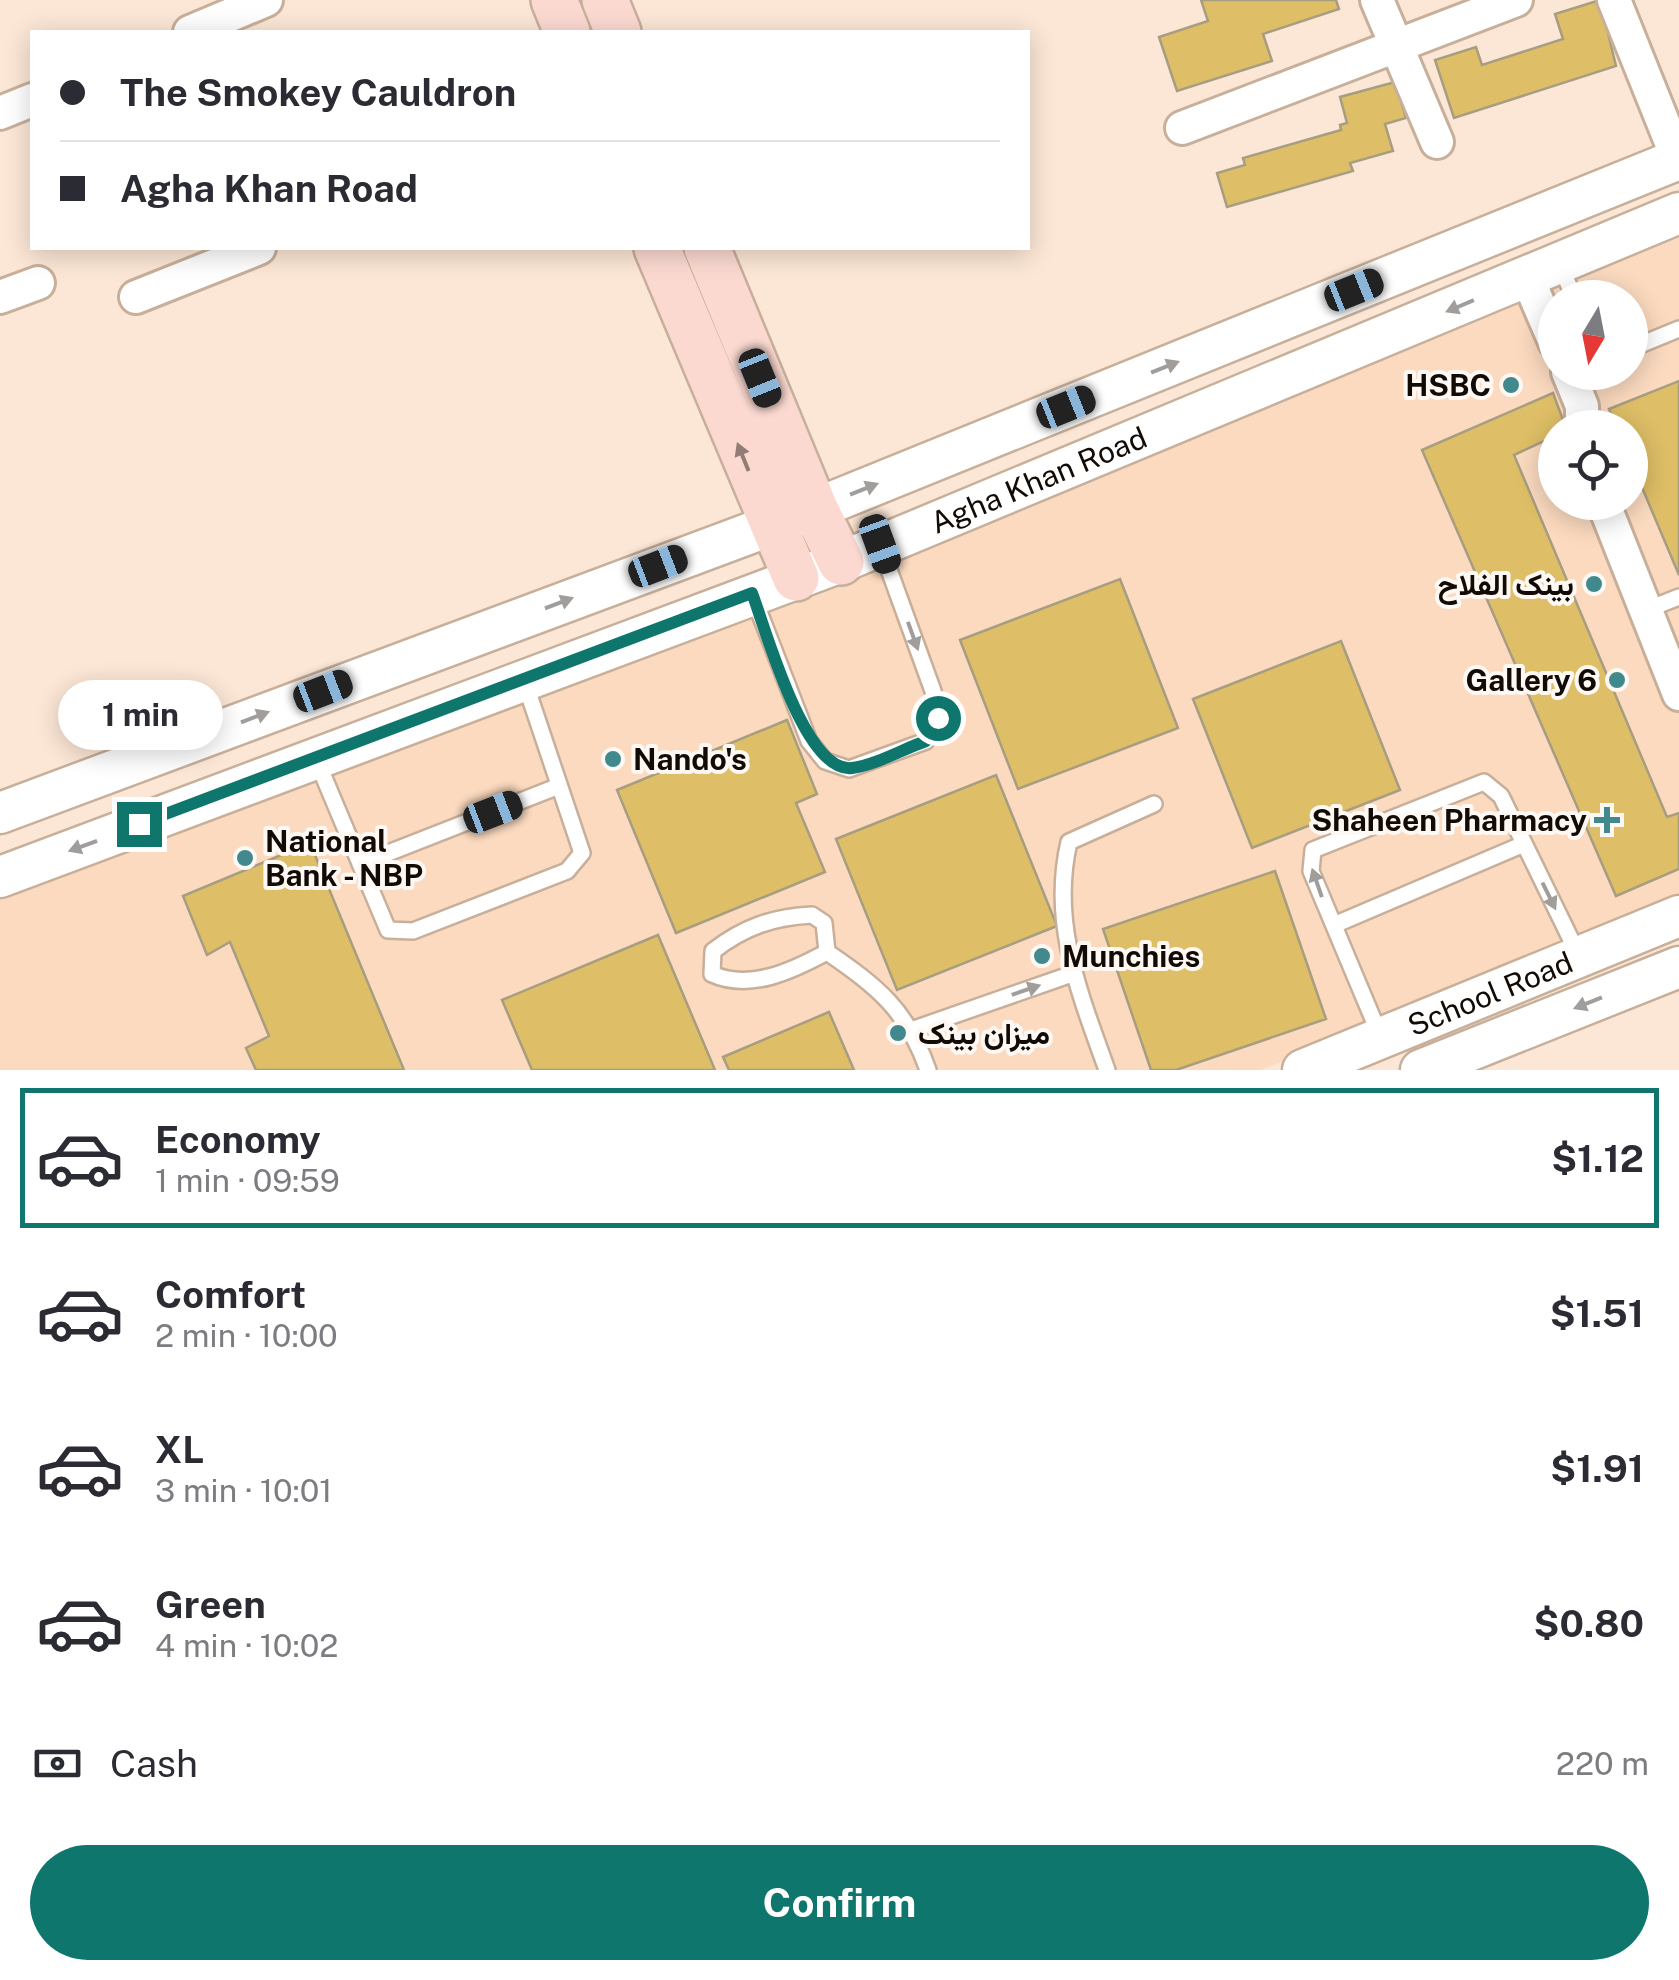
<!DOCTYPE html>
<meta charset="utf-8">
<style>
body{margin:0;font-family:"Public Sans",Vazirmatn,sans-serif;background:#f2f2f3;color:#2b2b33;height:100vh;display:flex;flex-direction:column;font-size:38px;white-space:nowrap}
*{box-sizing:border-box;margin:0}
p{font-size:32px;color:#7c7c81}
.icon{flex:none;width:55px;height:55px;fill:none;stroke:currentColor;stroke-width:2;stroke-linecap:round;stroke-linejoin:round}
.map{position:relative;height:1070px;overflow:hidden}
.panel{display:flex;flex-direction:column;background:#fff;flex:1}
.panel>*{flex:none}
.banner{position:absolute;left:30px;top:30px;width:1000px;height:220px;border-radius:0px;box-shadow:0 5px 25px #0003;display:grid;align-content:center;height:220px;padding:0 30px;background:#fff}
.needle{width:65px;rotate:190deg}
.controls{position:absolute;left:1538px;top:280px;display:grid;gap:20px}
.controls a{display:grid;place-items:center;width:110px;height:110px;border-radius:50%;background:#fff;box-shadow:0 5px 25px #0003;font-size:50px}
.end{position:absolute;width:45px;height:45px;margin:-22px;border:12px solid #0f766e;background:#fff;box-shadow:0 0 0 5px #fff}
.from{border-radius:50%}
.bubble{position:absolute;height:70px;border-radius:35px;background:#fff;box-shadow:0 5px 25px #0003;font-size:32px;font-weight:700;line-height:70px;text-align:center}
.car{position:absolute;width:30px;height:60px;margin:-30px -15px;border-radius:12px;box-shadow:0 0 8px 2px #0007;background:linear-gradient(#222 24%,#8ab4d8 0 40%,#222 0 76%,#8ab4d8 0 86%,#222 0)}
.banner b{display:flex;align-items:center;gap:35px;height:95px;font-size:38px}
.banner b+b{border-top:2px solid #e1e1e2}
.banner i{width:25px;height:25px;background:#2b2b33}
ul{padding:18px 0 0;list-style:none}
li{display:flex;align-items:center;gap:30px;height:140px;margin:0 20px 15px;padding:0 10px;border:5px solid transparent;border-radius:0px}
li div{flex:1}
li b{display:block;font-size:38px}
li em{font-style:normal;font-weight:700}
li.current{border-color:#0f766e}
li>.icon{width:90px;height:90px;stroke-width:1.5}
.pay{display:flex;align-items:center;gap:25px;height:110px;padding:0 30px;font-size:38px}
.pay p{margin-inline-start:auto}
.cta{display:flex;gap:20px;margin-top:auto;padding:20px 30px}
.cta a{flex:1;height:115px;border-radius:60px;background:#0f766e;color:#fff;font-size:40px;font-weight:700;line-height:115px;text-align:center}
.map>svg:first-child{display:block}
.built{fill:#fbdabf;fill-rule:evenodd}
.building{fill:#debe66;stroke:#a79d81;stroke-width:2.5}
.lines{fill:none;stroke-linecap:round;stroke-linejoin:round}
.service-casing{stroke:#c8af9a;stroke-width:20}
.minor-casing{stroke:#c8af9a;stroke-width:38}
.tertiary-casing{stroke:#c8af9a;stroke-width:45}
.secondary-casing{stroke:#c8af9a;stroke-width:50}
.service{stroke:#fff;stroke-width:15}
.minor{stroke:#fff;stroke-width:32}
.tertiary{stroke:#fff;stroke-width:40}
.secondary{stroke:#fbd9d1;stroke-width:45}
.oneway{fill:#a09d9b}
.oneway2{fill:#927c75}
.route{stroke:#0f766e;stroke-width:12}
.poi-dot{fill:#41898d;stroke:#fdf8f3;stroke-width:4}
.labels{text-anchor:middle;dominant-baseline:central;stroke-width:8;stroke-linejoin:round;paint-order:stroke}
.poi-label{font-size:30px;font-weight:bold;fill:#120a04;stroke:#fdf8f3;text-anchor:end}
.street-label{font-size:30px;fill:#120a04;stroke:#fdf8f3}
</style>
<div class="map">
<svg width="1679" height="1070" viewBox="0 0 1679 1070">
<rect width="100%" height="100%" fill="#fce7d6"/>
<path class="built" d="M1679 237V901L1261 1070H0V898L852 582ZM1555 298H1630V372H1555ZM1555 428H1630V502H1555Z"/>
<path class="building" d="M1201 0H1336L1339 9 1263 34 1272 61 1177 91 1159 37 1208 21Z
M1600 0 1616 66 1454 118 1435 60 1476 47 1482 65 1563 39 1555 14Z
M1395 82 1406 118 1385 124 1393 151 1350 163 1353 171 1227 207 1217 173 1245 165 1243 158 1341 130 1340 125 1347 123 1340 97Z
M1679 381V575L1630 459V428H1617L1609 409Z
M1553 393 1566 428H1555V436L1514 455 1667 817 1679 813V869L1616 896 1422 450Z
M1120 579 1178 728 1018 789 960 640Z
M1341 641 1400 790 1252 848 1193 699Z
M787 720 817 794 796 803 825 872 676 933 617 790Z
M996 775 1057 926 897 990 836 839Z
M310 843 404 1070H256L246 1048 269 1036 230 942 207 955 183 896Z
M1275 871 1326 1019 1176 1070H1151L1103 929Z
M658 935 715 1070H532L502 1000Z
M829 1012 854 1070H729L723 1057Z"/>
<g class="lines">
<g class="service-casing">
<path id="service" d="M1560 264 1574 298
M1630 349 1679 329
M753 596 809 741 825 761 849 769 926 741 939 719 933 691 880 545
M1646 610 1679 597
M317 761 388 930 413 931 567 871 582 853 525 683
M360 864 559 786
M812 915 824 923 827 952C792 971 750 991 712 974L713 951C744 927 773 917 812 915Z
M1334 925 1524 844
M827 952C878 987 907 1010 928 1070
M914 1029 1072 974
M1381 1038 1311 871 1313 850 1484 782 1501 796 1579 956
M1107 1070C1080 994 1050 923 1069 842L1154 804"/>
</g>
<g class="minor-casing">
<path id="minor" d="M1377 0 1437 142
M1614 0 1679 162
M190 32 266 0
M0 113 32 100
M1182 128 1516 0
M1527 277 1555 342
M0 297 38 283
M136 297 259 248
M1568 372 1582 406V428
M1603 502 1679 694"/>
</g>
<g class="tertiary-casing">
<g id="tertiary">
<path d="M0 813 815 509 1679 159"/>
<path id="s1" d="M0 877 841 562 1679 213"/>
<path id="s2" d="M1303 1070 1679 916"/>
<path d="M1421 1070 1679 967"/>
</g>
</g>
<g class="secondary-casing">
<path id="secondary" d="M554 0 567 32
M605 0 618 32
M657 248 796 578
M707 248 815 509 841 562"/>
</g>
<use href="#service" class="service"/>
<use href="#minor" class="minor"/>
<use href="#tertiary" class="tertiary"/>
<use href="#secondary" class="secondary"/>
</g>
<defs><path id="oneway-solid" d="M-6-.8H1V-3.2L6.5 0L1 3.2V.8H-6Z" transform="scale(2.5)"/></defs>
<g class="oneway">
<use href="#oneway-solid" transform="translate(1460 306) rotate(157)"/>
<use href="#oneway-solid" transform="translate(1165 367) rotate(-22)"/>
<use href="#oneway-solid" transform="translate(864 489) rotate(-22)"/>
<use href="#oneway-solid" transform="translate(559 603) rotate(-21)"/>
<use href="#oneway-solid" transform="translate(913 636) rotate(70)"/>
<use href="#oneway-solid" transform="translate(255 717) rotate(-21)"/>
<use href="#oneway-solid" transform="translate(83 846) rotate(160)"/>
<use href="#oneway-solid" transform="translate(1317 883) rotate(-109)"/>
<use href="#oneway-solid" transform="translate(1549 896) rotate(64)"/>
<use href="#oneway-solid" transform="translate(1026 990) rotate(-19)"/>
<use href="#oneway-solid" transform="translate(1588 1003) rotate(158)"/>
</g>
<use class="oneway2" href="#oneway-solid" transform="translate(743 457) rotate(-112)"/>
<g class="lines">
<path class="route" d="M139 824 752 593C766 630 805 774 852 768 876 765 903 749 926 741L938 718"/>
</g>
<g class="poi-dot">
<circle cx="1511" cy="385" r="10"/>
<circle cx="1594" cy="584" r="10"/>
<circle cx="1617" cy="680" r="10"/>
<circle cx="613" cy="759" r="10"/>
<path d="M1602 805h10v10h10v10h-10v10h-10v-10h-10v-10h10z"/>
<circle cx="245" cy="858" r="10"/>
<circle cx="1042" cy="956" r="10"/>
<circle cx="898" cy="1033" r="10"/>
</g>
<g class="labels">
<g class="poi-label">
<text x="1491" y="385">HSBC</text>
<text x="1574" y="584">بینک الفلاح</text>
<text x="1597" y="680">Gallery 6</text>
<text x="633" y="759" text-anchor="start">Nando's</text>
<text x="1587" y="820">Shaheen Pharmacy</text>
<text x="265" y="841" text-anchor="start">National<tspan x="265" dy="34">Bank - NBP</tspan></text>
<text x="1062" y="956" text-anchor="start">Munchies</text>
<text x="918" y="1033" text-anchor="start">میزان بینک</text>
</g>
<g class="street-label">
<text stroke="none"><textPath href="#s1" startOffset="1112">Agha Khan Road</textPath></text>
<text stroke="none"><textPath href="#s2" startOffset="202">School Road</textPath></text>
</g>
</g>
</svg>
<div class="controls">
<a><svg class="needle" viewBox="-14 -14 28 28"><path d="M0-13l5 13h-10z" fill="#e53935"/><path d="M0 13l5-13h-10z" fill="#7c7c81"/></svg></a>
<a><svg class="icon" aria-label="locate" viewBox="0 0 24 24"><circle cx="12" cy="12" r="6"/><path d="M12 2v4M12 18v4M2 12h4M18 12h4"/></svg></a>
</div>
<i class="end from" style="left:938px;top:718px"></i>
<i class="end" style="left:139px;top:824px"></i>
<div class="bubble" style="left:58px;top:680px;width:165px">1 min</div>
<i class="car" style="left:1354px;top:290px;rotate:68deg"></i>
<i class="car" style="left:760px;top:378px;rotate:158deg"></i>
<i class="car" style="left:1066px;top:407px;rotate:68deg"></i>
<i class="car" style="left:880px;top:544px;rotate:160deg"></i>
<i class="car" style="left:658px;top:566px;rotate:69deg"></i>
<i class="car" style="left:323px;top:691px;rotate:69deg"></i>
<i class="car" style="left:493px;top:812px;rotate:69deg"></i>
<div class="banner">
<b><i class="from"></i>The Smokey Cauldron</b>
<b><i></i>Agha Khan Road</b>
</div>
</div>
<section class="panel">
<ul>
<li class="current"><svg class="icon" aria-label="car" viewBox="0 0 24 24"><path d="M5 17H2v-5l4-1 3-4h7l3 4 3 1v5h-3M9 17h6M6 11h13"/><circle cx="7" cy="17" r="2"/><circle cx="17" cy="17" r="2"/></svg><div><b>Economy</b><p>1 min · 09:59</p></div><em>$1.12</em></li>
<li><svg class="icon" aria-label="car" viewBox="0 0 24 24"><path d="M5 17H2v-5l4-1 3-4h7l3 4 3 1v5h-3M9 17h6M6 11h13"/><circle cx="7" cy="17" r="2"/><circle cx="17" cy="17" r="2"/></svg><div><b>Comfort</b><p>2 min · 10:00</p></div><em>$1.51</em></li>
<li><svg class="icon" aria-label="car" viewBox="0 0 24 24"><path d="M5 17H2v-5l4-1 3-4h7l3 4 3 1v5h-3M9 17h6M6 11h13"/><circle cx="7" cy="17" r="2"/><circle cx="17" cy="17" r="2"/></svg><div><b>XL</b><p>3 min · 10:01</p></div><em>$1.91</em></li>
<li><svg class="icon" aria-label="car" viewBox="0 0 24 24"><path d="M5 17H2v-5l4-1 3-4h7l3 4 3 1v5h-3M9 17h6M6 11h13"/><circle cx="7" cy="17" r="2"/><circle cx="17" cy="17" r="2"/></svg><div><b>Green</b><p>4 min · 10:02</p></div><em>$0.80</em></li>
</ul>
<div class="pay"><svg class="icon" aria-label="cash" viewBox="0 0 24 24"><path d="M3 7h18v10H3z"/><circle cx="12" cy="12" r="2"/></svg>Cash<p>220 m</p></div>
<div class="cta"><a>Confirm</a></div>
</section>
